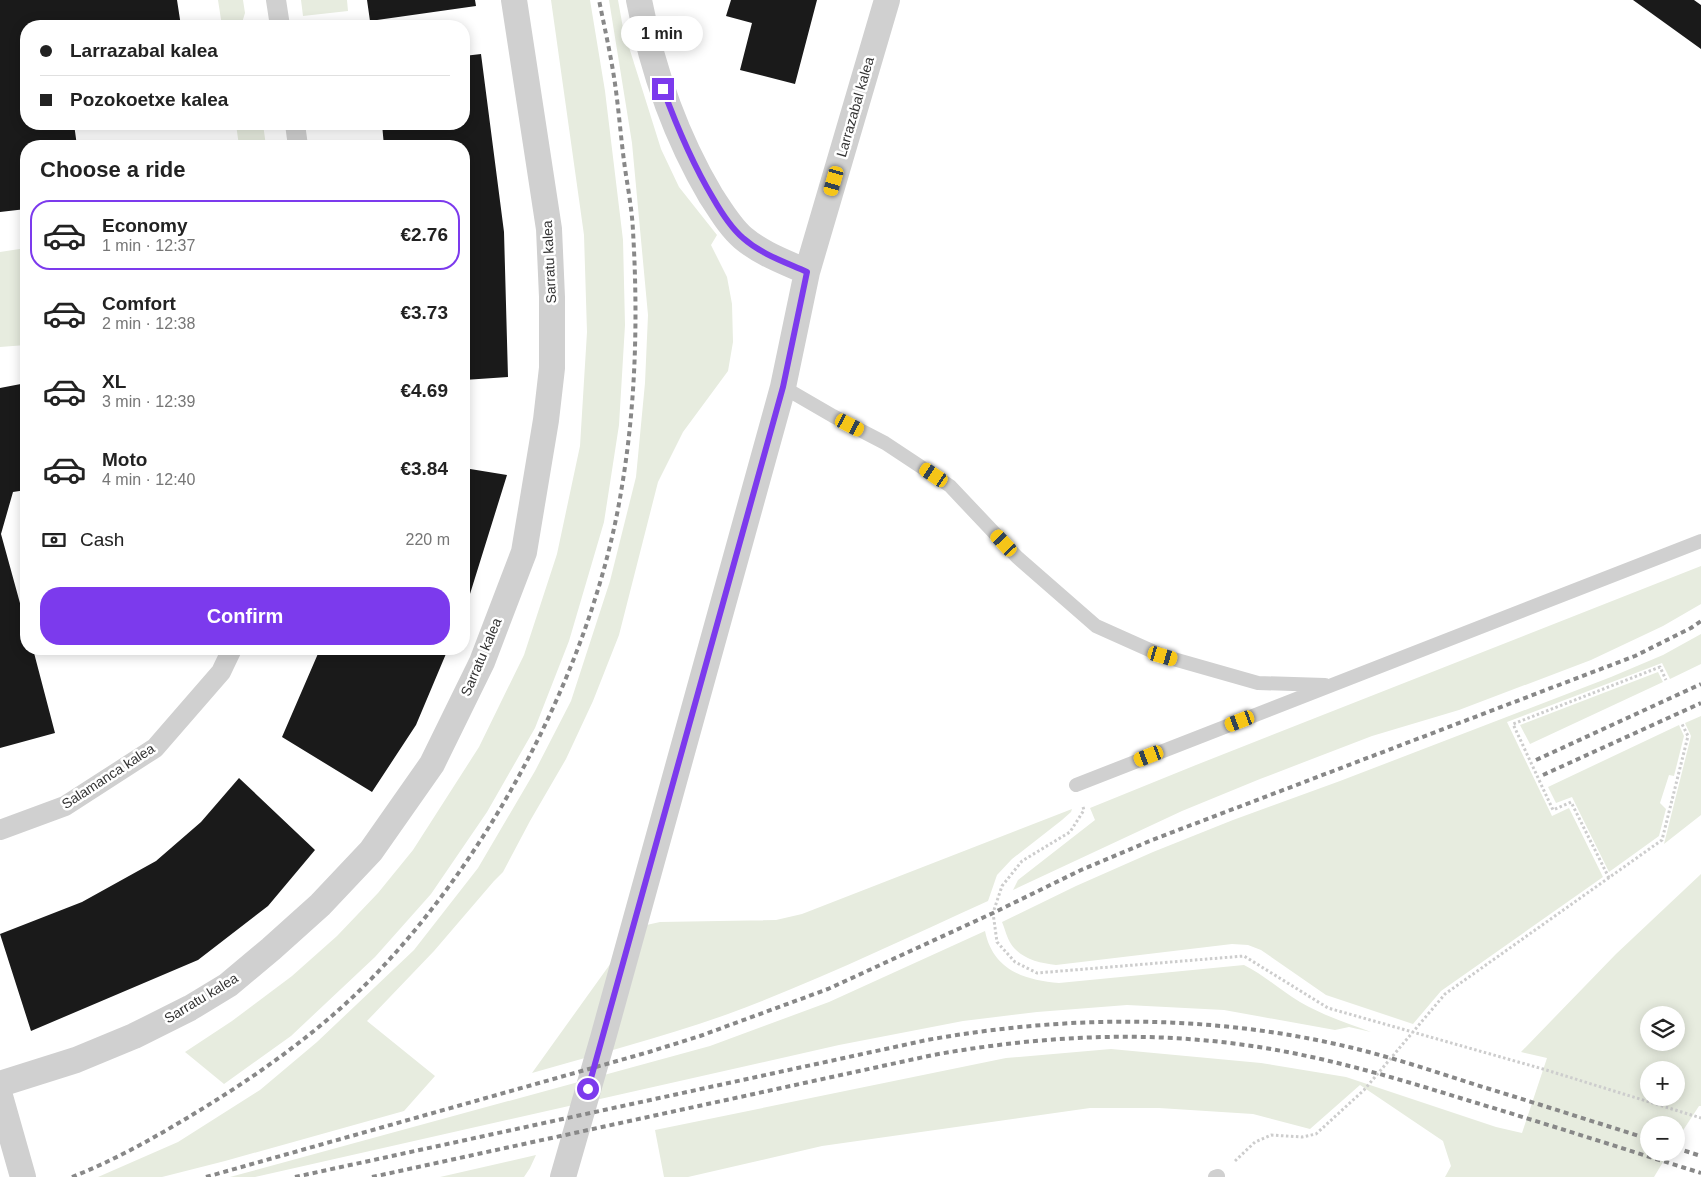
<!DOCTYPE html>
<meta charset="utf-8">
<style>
body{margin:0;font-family:Helvetica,sans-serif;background:#f2f2f2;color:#222;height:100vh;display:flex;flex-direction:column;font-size:19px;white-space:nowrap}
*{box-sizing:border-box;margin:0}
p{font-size:16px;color:#767676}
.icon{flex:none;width:28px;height:28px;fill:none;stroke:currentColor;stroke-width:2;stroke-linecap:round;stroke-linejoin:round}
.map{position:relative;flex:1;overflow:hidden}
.sheet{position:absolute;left:20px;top:140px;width:450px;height:515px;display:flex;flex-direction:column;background:#fff;border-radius:20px;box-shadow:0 2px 12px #0003}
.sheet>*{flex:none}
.guide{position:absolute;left:20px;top:20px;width:450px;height:110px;border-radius:20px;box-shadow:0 2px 12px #0003;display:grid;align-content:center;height:110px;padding:0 20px;background:#fff}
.fabs{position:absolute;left:1640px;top:1006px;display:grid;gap:10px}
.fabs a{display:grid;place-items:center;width:45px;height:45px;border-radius:50%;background:#fff;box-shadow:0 2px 12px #0003;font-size:25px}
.end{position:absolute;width:22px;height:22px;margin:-11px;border:6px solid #7c3aed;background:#fff;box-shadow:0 0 0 2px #fff}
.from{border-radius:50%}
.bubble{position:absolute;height:35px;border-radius:18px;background:#fff;box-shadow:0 2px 12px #0003;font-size:16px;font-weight:700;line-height:35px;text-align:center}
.car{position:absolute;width:15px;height:30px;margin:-15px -8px;border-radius:6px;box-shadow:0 0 4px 1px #0007;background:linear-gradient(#f5c518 24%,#345 0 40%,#f5c518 0 76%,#345 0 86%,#f5c518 0)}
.guide b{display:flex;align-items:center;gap:18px;height:48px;font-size:19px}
.guide b+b{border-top:1px solid #e0e0e0}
.guide i{width:12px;height:12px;background:#222}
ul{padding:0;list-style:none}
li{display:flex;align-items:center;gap:15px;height:70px;margin:0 10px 8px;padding:0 10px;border:2px solid transparent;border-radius:20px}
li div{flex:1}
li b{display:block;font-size:19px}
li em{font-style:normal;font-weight:700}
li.active{border-color:#7c3aed}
li>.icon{width:45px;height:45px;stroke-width:1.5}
h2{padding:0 20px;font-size:22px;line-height:60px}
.pay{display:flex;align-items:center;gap:12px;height:55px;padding:0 20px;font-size:19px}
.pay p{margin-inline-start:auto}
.action{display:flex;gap:10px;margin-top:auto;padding:10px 20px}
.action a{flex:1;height:58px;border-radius:20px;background:#7c3aed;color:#fff;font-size:20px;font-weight:700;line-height:58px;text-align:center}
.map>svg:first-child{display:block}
.green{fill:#e7ecdf;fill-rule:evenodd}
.pier{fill:#fff}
.building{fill:#1a1a1a}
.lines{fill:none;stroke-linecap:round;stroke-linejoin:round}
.path{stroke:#cdcdcd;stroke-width:3;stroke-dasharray:2.5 2.5;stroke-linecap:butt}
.service{stroke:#d0d0d0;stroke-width:14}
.pedestrian{stroke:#d0d0d0;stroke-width:20}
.minor{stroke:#d0d0d0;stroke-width:26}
.rail{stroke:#888;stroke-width:4;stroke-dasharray:5 4;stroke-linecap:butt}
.route{stroke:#7c3aed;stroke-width:6}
.labels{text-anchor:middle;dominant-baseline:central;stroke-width:5;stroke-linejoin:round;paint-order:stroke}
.street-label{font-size:14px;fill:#333;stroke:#fff}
</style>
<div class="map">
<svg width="1701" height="1177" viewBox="0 0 1701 1177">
<rect width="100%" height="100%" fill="#fff"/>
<path class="green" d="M218 0H243L245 13 241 26H222Z
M301 0H347L348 11 303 16Z
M551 0H590L605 91 623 240 625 325 619 425 604 522 569 641 535 728 487 812 431 894 375 957 291 1036 224 1084 185 1052 232 1021 292 976 337 936 378 893 413 850 479 747 524 655 557 554 580 446 587 332 584 235Z
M609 0H618L623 28 661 149 679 187 717 235 711 245 727 277 732 304 733 342 728 371 683 432 658 482 619 635 593 701 566 759 530 821 503 872 494 881 434 951 367 1021 435 1076 404 1111 225 1161 162 1177H98L178 1142 260 1090 317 1042 414 950 478 868 535 771 571 701 610 581 636 477 645 383 648 315 632 143Z
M236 124H263L266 146H239Z
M26 248V345L0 347V252Z
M1701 566V604L1663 626 1591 660 1459 710 1372 736 1260 779 1182 811 1013 890 1018 880 1095 820 1090 808 1196 765Z
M1701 634V664L1670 679 1662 663 1507 722 1552 816 1569 808 1603 877 1441 991 1413 1024 1326 995 1261 950 1248 945 1232 944 1056 965C1039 963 1021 959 1011 944 1007 938 1005 929 1002 922L1076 886 1153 852 1233 820 1340 781 1611 677 1663 655Z
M1658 672 1663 682 1530 744 1520 725Z
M1701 716V815L1664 844 1691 736 1685 723Z
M1679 725 1684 736 1674 776 1669 775 1660 803 1666 809 1659 836 1609 872 1572 797 1556 803 1548 787Z
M1072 809 1071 812 1062 820 1012 859 997 875 988 901C902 940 817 981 728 1014 664 1037 597 1054 532 1073L631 935 642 926 660 922 776 920 802 914Z
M1701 874V1107L1676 1146V1125H1649V1152L1672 1153 1656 1177H1445L1451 1166 1443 1141 1360 1085 1310 1129 1253 1114 1159 1108H1090L822 1146 688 1177H664L655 1130 1006 1058 1111 1049 1261 1063 1346 1077 1496 1127 1522 1133 1547 1058 1521 1052 1616 954ZM1649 1015H1676V1042H1649ZM1649 1070H1676V1098H1649Z
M985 931C993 970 1024 980 1059 983L1244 965C1264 975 1280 990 1300 1002 1322 1015 1347 1023 1371 1032L1349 1027 1335 1030 1224 1010 1127 1005 1037 1012 963 1021 839 1045 255 1177H230L710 1046 829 1002Z
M536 1155 530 1168 524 1177H440Z"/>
<path class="pier" d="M1699 1106H1701V1177H1654L1669 1152H1676V1141Z"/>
<path class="building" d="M0 0H177L181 26H26V124H74L77 146H26V209L0 212Z
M367 0H475L476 6 370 21Z
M731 0H817L795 84 740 70 752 23 726 16Z
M1633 0H1694L1701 5V49Z
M481 54 504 232 508 377 464 380V146H384L382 124H464V56Z
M26 383V490L13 492 1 534 26 625V649H33L55 733 0 748V388Z
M464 468 507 475 470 594 464 610Z
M320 649H448L416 725 372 792 282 737Z
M239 778 315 850 268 906 198 960 31 1031 0 934 82 902 156 861 201 822Z"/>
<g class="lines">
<path class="path" d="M1083 807 1084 810 1070 832 1022 861 1002 886 993 913 997 942 1015 962 1037 973 1244 956 1328 1008 1543 1069 1701 1118
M1609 878 1571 802 1553 810 1513 724 1660 667 1666 680
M1235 1161 1255 1142 1271 1135 1302 1137 1316 1134 1364 1090 1445 994 1662 840 1688 736 1682 724"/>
<path class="service" d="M783 387 833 416 885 443 950 486 1017 557 1096 626 1163 656 1258 683 1325 685
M1076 785 1701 541
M1215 1177 1218 1176"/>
<path class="pedestrian" d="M276 0 280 26
M295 124 298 146
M0 830 65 806 155 748 221 672 232 649"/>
<path class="minor" d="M639 0C652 68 676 137 711 196 721 211 730 227 743 238 762 254 785 262 807 272
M0 1084 76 1060 134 1036 190 1008 228 985 271 949 320 905 371 851 432 764 482 662 524 552 546 420 552 368V297L549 229 514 0
M0 1096 23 1177
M563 1177 603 1038 783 387 807 272 887 0"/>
<path class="rail" d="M1536 760 1701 684
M1543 775 1701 703
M1676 1148 1701 1156
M72 1177C113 1161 154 1138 192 1115 250 1080 308 1040 357 993 487 867 594 665 622 486 636 402 638 316 633 231 632 208 627 184 624 161 621 138 619 114 616 91 612 60 605 30 599 0
M206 1177 649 1052 700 1036 828 989 993 913 1081 870 1152 840 1635 656 1691 628 1701 621
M295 1177 927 1040C1061 1016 1198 1014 1331 1043 1383 1054 1433 1071 1483 1087 1539 1104 1594 1122 1649 1139
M372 1177 933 1055C1039 1036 1145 1030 1252 1046 1327 1057 1399 1079 1470 1101 1547 1124 1624 1149 1701 1173"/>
</g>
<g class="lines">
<path class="route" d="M588 1089 783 387 807 272C785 262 761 254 743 238 730 227 721 212 713 198 692 163 677 127 663 89"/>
</g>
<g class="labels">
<g class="street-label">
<text transform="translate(855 107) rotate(-74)">Larrazabal kalea</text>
<text transform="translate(549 262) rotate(-93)">Sarratu kalea</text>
<text transform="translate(481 657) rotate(-67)">Sarratu kalea</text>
<text transform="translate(108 776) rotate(-33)">Salamanca kalea</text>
<text transform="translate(201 998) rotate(-31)">Sarratu kalea</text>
</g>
</g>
</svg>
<div class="fabs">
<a><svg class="icon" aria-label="layers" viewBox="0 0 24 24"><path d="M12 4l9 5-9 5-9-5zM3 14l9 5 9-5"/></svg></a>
<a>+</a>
<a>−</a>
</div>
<i class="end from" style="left:588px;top:1089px"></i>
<i class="end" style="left:663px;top:89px"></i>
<div class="bubble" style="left:621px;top:16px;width:82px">1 min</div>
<i class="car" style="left:834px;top:181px;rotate:196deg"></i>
<i class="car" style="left:850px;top:425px;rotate:117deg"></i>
<i class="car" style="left:934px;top:475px;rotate:304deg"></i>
<i class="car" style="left:1004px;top:543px;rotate:317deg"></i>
<i class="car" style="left:1163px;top:656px;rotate:106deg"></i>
<i class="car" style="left:1240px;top:721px;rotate:249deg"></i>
<i class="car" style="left:1149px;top:756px;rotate:249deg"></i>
<div class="guide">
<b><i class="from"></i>Larrazabal kalea</b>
<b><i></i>Pozokoetxe kalea</b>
</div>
<section class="sheet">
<h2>Choose a ride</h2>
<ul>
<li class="active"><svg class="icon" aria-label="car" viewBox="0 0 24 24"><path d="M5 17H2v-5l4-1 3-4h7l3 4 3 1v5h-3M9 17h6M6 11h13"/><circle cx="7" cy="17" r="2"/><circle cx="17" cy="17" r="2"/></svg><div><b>Economy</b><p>1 min · 12:37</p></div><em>€2.76</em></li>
<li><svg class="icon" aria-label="car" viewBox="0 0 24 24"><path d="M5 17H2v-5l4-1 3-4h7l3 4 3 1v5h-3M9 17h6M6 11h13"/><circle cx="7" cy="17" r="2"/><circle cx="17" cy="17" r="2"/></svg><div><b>Comfort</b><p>2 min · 12:38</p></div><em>€3.73</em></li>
<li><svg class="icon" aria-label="car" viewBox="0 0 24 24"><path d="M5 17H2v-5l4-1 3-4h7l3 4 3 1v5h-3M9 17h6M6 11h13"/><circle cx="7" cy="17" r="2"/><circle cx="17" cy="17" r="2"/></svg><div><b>XL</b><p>3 min · 12:39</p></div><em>€4.69</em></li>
<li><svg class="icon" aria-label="car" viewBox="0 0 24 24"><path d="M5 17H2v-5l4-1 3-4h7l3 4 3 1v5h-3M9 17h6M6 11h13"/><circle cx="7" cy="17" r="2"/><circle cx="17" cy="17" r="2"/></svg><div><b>Moto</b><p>4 min · 12:40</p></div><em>€3.84</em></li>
</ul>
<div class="pay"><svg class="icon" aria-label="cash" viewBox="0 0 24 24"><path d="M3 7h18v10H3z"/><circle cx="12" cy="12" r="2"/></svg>Cash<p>220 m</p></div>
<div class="action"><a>Confirm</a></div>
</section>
</div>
